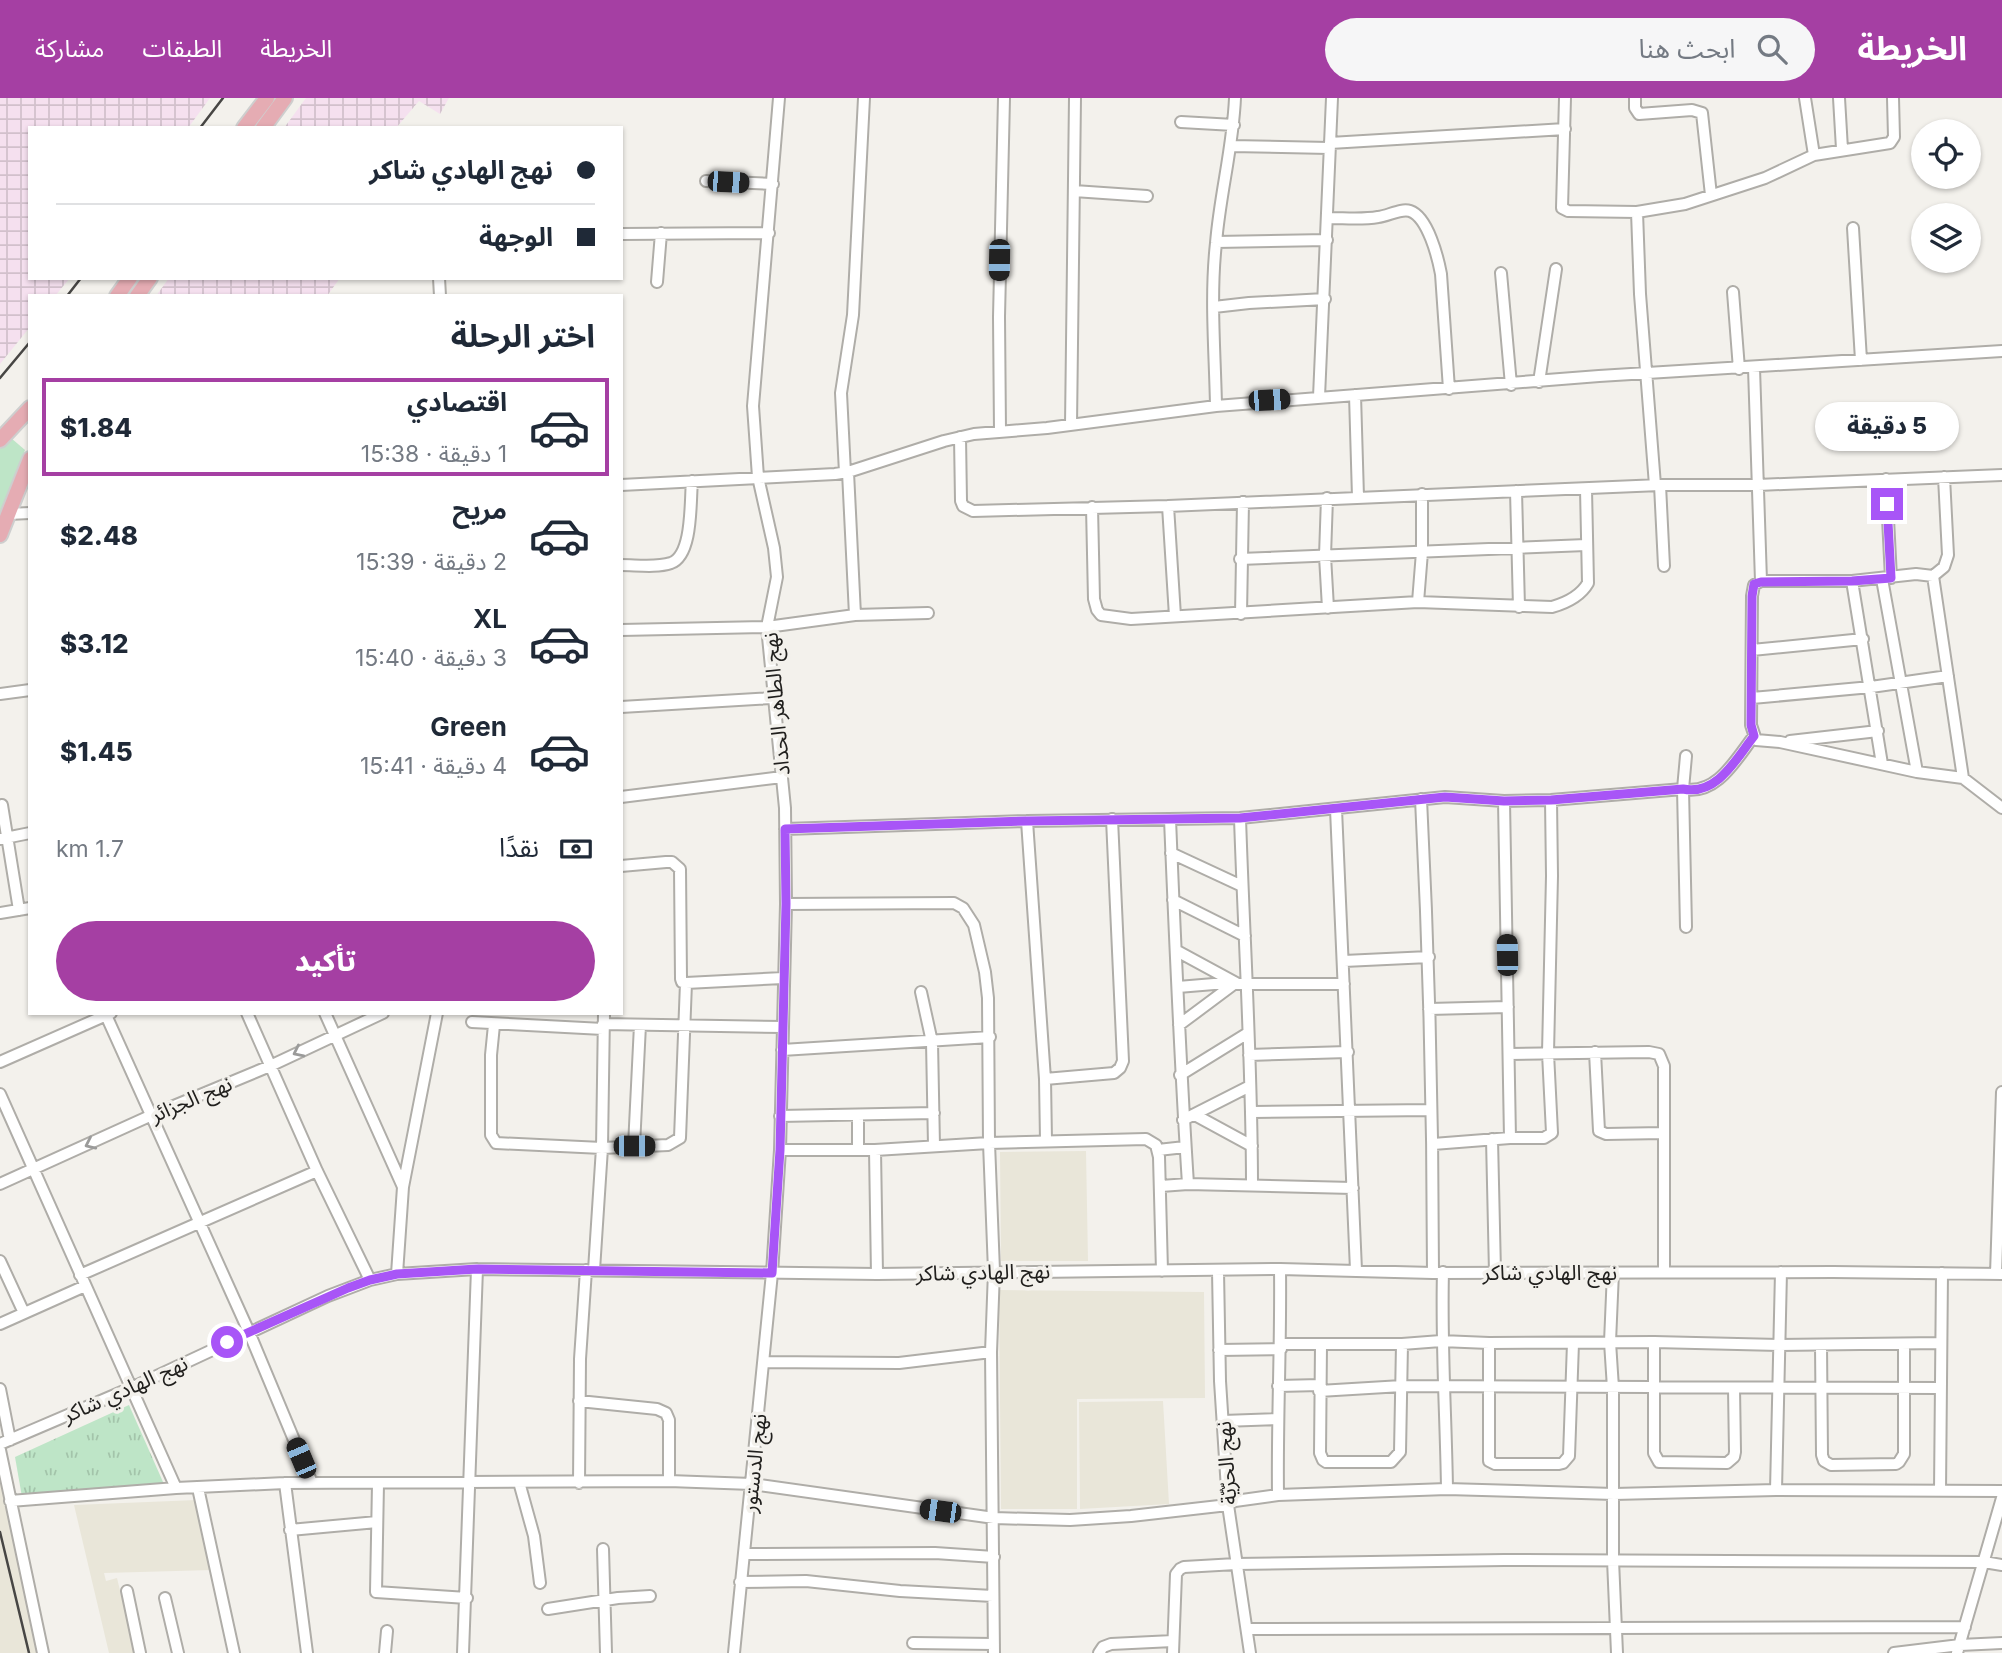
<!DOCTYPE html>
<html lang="ar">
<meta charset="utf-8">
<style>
body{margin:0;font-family:Inter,"Noto Sans Arabic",sans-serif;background:#f6f6f7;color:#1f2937;direction:rtl;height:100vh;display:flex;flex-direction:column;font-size:26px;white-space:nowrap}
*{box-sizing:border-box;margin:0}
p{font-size:23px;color:#747a83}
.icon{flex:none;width:38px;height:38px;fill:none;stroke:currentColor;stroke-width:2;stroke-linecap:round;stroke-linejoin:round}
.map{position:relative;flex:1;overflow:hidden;direction:ltr}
.panel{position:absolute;left:28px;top:196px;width:595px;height:721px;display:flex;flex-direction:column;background:#fff;border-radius:0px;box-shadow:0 2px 5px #0004;direction:rtl}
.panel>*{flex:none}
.top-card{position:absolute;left:28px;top:28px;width:595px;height:154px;border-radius:0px;box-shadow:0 2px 5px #0004;direction:rtl;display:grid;align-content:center;height:154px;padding:0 28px;background:#fff}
.controls{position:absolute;left:1911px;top:21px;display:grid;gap:14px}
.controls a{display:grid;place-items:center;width:70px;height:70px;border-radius:50%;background:#fff;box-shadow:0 2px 5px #0004;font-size:35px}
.end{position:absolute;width:32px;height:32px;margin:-16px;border:9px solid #a855f7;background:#fff;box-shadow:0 0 0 4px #fff}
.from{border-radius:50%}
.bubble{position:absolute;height:49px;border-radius:24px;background:#fff;box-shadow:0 2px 5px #0004;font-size:23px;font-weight:800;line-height:49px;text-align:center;direction:rtl}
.car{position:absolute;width:21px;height:42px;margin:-21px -10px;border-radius:9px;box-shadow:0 0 5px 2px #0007;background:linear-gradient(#222 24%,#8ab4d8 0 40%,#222 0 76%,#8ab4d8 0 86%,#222 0)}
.top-card b{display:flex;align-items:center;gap:24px;height:66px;font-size:26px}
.top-card b+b{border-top:2px solid #e0e1e3}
.top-card i{width:18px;height:18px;background:#1f2937}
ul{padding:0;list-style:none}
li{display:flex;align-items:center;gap:21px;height:98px;margin:0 14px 10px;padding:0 14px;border:4px solid transparent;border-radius:0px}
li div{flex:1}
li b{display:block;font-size:26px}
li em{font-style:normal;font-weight:800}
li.active{border-color:#a53fa3}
li>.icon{width:63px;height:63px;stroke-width:1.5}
h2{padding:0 28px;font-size:32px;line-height:84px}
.pay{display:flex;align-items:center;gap:18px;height:77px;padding:0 28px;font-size:26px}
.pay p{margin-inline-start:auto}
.primary-button{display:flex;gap:14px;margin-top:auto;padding:14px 28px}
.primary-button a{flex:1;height:80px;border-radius:42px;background:#a53fa3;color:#fff;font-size:28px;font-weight:800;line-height:80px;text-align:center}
header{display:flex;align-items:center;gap:42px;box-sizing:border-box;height:98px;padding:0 35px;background:#a53fa3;color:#fff}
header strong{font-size:33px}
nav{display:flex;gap:38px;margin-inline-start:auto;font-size:24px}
.search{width:490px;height:63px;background:#f6f6f7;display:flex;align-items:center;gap:18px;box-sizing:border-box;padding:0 24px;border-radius:38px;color:#747a83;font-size:26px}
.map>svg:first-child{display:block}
.built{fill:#e9e6d9}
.industrial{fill:url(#industrial-grid)}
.green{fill:#bee5c7}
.park{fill:url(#park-tufts)}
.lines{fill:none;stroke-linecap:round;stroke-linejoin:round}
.minor-casing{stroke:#afada8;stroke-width:14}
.major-casing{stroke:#cecece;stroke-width:18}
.minor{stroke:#fff;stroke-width:10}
.major{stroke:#e5acb3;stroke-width:14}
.rail{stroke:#474644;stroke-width:2.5}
.oneway{stroke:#9b9b9a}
.route{stroke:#a855f7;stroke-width:9}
.labels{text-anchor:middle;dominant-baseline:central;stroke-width:7;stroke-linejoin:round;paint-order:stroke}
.street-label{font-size:21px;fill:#21201e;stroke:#f3f1ec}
</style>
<header>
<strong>الخريطة</strong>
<div class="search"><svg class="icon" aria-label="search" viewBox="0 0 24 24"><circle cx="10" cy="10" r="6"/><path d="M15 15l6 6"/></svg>ابحث هنا</div>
<nav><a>الخريطة</a><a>الطبقات</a><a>مشاركة</a></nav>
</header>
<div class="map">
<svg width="2002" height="1555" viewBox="0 0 2002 1555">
<defs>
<pattern id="industrial-grid" width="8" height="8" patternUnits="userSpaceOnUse" patternTransform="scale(1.75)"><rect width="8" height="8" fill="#f5e0ef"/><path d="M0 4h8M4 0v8" fill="none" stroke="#d2c0cc"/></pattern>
<pattern id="park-tufts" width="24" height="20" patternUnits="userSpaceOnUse" patternTransform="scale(1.75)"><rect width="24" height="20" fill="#bee5c7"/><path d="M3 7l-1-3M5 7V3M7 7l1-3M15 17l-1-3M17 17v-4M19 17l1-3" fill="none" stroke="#a3c4aa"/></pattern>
</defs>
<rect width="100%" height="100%" fill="#f3f1ec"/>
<path class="built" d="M1086 1053 1088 1163H1001L1000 1054Z
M999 1192 1204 1194 1205 1300 1077 1301V1411H1001Z
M1163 1303 1169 1406 1080 1411 1079 1304Z
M0 1374 40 1555H0Z
M197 1402 212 1472 104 1475 106 1483 117 1480 135 1555H109L74 1407Z"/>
<path class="industrial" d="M0 0H210L188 30H30V180H70L55 198H30V229L0 266Z
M306 0H449L440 16 419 3 396 30H284Z
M169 180H340L327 198H156Z"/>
<path class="green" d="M11 340 25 352 0 414V351Z"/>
<path class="park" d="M129 1307 167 1393 22 1399 15 1359Z"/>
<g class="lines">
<g class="minor-casing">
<path id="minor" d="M1565 0 1562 110 1568 113 1637 114 1685 106 1765 80 1814 57 1890 45 1894 39 1893 0
M1635 0V10L1639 16 1692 12 1702 15 1711 97
M1805 0 1814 57
M1839 0 1842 51
M1181 24 1234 27
M1330 45 1565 31
M1231 48 1329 50
M706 83 773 86
M1074 93 1147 98
M1637 114 1640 196 1655 387
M1328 120C1345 120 1362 122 1378 119 1388 118 1401 110 1410 113 1428 119 1438 160 1441 176L1449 291
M1853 130 1861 262
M621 136 769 135
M1216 144 1327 142
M1501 175 1511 287
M439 180 440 198
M657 184 661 135
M1733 194 1739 271
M1214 209 1249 205 1325 201
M1754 270 1761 483
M1539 284 1556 171
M1355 297 1358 399
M1319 299 1332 0
M1216 308C1215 254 1210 199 1216 145 1220 96 1233 49 1235 0
M1071 327 1075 0
M1000 333 999 219 1004 0
M960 339 961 403 963 408 973 413 1168 408 1660 387H1758L2002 377
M848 374 855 517
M845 375 841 295 853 217 864 0
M1886 381 1891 480
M621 387 835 376 848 374 944 343 974 336 1047 330 1216 308 1599 278 2002 253
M1660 387 1664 468
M1516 393 1519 509
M1327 400 1325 458 1328 510
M1168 408 1175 518
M1092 409 1094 501 1097 512 1101 517 1131 521 1418 504 1552 509C1566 505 1580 499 1588 485L1586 391
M8 416 30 415
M1240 461 1586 447
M621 467C637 467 656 470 671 465 693 457 690 404 692 383
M1933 478 1944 469 1948 457 1944 379
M1882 481 1917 674
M1852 483 1882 666
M1418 504 1422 454V396
M1241 516 1243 404
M621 532 767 529 855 517 928 515
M1752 552 1863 541
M0 596 30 592
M1752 600 1871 589 1948 578
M621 609 772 600
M1790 643 1878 633
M1686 658 1683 691 1686 829
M1963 680 1933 478 1916 476 1852 483H1761L1754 487 1752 498 1751 627 1756 642 1780 644 1917 674 1963 680 2002 710
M621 699 782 679
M1421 701C1429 859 1433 1017 1433 1175
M1504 703 1510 1040
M2 707 19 812
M1336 711 1356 1172
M1240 720C1244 842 1252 965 1252 1087
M1170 721C1175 842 1180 964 1188 1086
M1027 723 1045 981 1046 1043
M785 731 1027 723 1240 720 1445 699 1504 703 1551 702 1683 691C1717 698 1736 661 1754 638
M0 741 30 735
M1171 755 1242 788
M1173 802 1245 838
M786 806 954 805 963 810 974 827 985 874 988 900 989 1045 994 1173 991 1254 994 1555
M0 815 30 810
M1177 853 1236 885
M1344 863 1429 859
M686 885 783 880
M1178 889 1214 886H1344
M921 894 932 944 934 1048
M1429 911 1508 909
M105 915 249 1234 312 1385
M247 915 317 1073 370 1182
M325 915 403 1089
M472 924 603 931
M603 926 782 929
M494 927 491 957V1037L496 1045 602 1050 668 1047 680 1040 686 885 682 884 681 881 680 771 672 764H666L621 768
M1179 927 1234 886
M782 952 990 939
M1595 954 1599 1033 1606 1036 1663 1035
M1509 956 1649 954 1659 956 1664 968V1174
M1249 957 1348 954
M0 964 111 915
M1180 977 1248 935
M1045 981 1114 975 1120 970 1123 963 1112 721
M0 996 176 1390
M1253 1014 1430 1012
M858 1017V1052
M1195 1017 1252 1048
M780 1018 934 1015
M1183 1022 1250 988
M1492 1041 1495 1174
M1433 1046 1510 1040H1544L1552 1035 1548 955 1552 778 1551 702
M634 1048 640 927
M780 1052H875L989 1045 1146 1041 1156 1047 1159 1059 1162 1173
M875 1052 877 1176
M1158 1052 1185 1049
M0 1086 152 1017 270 968 383 915
M1161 1088 1188 1086 1353 1090
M0 1163 24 1215
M594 1172 602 1050 604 915
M1218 1173 1220 1283 1228 1407 1250 1555
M1443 1174C1441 1247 1446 1319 1447 1391
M1613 1174 1610 1244 1613 1290V1462L1617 1555
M397 1176 403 1089 437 915
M1996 1176 2002 994
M80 1177 317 1073
M0 1226 85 1188
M1654 1244V1355L1659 1364 1727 1365 1734 1359 1735 1354 1734 1290
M1489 1245V1363L1495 1366H1559L1563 1365 1569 1358 1573 1245
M1281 1246H1402L1441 1243 1489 1245 1654 1244 1779 1247 1941 1245
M1321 1247 1320 1355 1323 1362 1326 1364H1391L1400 1354 1402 1246
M1821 1247 1822 1357 1824 1363 1831 1367 1896 1366 1899 1364 1904 1356V1246
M1219 1252 1281 1251
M763 1264 899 1265 991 1254
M1278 1288 1320 1287
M0 1291 10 1342
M1319 1293 1402 1288 1941 1290
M579 1303 657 1311 666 1315 669 1322V1383
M1223 1323 1277 1321
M0 1346 131 1290 328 1198 370 1182 397 1176 477 1171 877 1176 1280 1171 1433 1175 1833 1174 2002 1176
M0 1352 43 1555
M519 1384 534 1438 540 1485
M285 1385 307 1555
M579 1385 580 1261 586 1172
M378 1386 376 1494 467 1500
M198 1390 234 1555
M1776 1392 1781 1174
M1940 1393 1942 1175
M1278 1397C1277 1321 1281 1247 1280 1171
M10 1403 176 1390 285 1385 669 1383 752 1386 994 1420 1070 1422 1131 1418 1228 1407 1235 1403 1278 1397 1447 1391 1614 1396 1776 1392 2002 1393
M290 1432 377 1424
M603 1451 606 1555
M744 1456 935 1455 994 1459
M740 1484 806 1483 900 1493 993 1498
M127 1493 140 1555
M165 1500 178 1555
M548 1511 618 1500 650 1498
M1248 1531 1965 1529
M913 1545 994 1546
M385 1555 387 1533
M463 1555 477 1171
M734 1555 772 1175 780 1052 786 806 785 710 767 529 777 479 774 450 758 379 753 308 779 0
M1099 1555 1103 1549 1111 1546 1173 1543
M1173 1555 1176 1476 1180 1471 1184 1469 1236 1466 1504 1462 1984 1464 2002 1467
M1894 1555 1960 1547 2002 1545
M1957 1555 2002 1400"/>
</g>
<g class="major-casing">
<path id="major" d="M244 30 267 0
M263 30 285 0
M117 198 130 180
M137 198 150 180
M0 342 30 310
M0 437 30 361"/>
</g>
<use href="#minor" class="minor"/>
<use href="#major" class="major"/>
<path class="rail" d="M200 30 223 0
M67 198 81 180
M0 280 30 244
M0 1434 29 1555"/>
</g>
<defs><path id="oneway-chevron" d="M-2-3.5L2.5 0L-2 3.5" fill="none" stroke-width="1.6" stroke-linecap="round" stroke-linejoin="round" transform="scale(1.75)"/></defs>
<g class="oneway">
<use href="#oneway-chevron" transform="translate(298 954) rotate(154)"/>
<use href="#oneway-chevron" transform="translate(90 1046) rotate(155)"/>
</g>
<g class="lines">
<path class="route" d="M227 1244 348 1190 370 1182 397 1176 477 1171 772 1175 780 1052 786 806 785 731 1027 723 1240 720 1445 699 1504 703 1551 702 1683 691C1717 698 1736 661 1754 638L1751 627 1752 498 1754 486 1761 484 1852 483 1891 480 1887 406"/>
</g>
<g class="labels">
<g class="street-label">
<text transform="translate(776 606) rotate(-95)">نهج الطاهر الحداد</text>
<text transform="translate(191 1001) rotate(-23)">نهج الجزائر</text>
<text transform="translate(983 1174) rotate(-1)">نهج الهادي شاكر</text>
<text x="1550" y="1174">نهج الهادي شاكر</text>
<text transform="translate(125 1291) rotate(-24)">نهج الهادي شاكر</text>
<text transform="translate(754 1365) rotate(-84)">نهج الدستور</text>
<text transform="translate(1226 1365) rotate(-94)">نهج الحرّيّة</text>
</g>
</g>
</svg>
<div class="controls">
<a><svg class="icon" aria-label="locate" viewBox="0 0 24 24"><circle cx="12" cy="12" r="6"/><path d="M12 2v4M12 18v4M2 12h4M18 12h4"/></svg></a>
<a><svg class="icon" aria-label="layers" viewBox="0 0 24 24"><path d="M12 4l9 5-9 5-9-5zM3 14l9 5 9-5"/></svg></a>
</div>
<i class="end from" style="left:227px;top:1244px"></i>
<i class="end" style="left:1887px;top:406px"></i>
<div class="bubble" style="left:1815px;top:304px;width:144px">5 دقيقة</div>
<i class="car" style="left:728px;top:84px;rotate:93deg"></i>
<i class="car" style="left:999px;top:162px;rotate:181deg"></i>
<i class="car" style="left:1269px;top:302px;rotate:87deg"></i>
<i class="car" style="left:1507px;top:857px;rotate:359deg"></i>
<i class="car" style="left:634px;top:1048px;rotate:90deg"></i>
<i class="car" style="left:301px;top:1360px;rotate:337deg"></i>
<i class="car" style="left:940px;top:1413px;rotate:278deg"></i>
<div class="top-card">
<b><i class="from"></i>نهج الهادي شاكر</b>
<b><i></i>الوجهة</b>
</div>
<section class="panel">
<h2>اختر الرحلة</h2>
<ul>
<li class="active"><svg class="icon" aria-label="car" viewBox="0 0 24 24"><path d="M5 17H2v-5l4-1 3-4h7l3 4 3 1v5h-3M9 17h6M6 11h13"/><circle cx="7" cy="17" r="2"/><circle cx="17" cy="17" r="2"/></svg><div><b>اقتصادي</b><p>1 دقيقة · 15:38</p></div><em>$1.84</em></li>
<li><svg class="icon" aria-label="car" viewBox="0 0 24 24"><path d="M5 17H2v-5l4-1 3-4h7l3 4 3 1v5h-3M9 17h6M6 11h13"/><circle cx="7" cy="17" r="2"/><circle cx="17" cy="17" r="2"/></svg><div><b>مريح</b><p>2 دقيقة · 15:39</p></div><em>$2.48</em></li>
<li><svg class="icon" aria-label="car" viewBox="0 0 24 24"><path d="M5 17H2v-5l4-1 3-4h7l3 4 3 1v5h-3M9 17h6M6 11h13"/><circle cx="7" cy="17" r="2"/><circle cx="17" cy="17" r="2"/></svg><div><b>XL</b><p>3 دقيقة · 15:40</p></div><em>$3.12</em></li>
<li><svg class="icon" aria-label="car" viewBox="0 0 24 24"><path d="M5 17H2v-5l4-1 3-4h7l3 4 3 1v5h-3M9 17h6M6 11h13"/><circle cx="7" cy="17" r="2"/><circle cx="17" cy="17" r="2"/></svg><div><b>Green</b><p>4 دقيقة · 15:41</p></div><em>$1.45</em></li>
</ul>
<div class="pay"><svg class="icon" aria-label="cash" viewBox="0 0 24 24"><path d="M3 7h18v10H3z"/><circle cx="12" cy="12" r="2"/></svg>نقدًا<p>1.7 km</p></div>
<div class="primary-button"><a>تأكيد</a></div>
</section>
</div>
